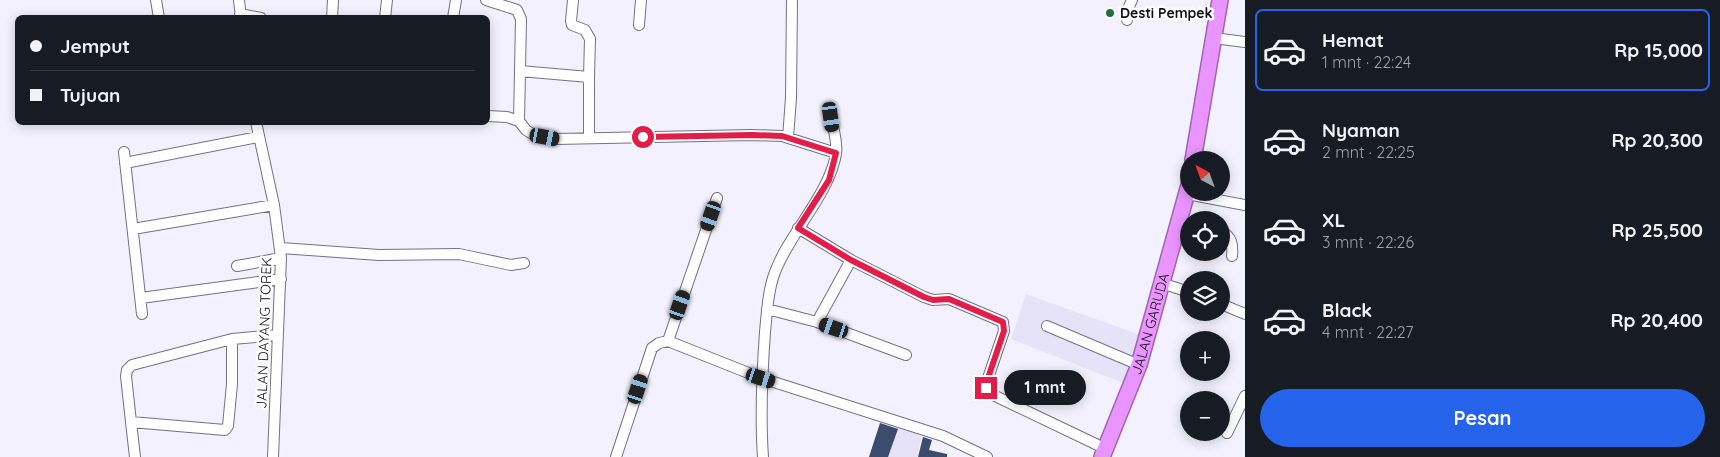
<!DOCTYPE html>
<html lang="id">
<meta charset="utf-8">
<style>
body{margin:0;font-family:Quicksand,sans-serif;background:#20242c;color:#f1f3f6;height:100vh;display:flex;flex-direction:column;font-size:19px;white-space:nowrap}
*{box-sizing:border-box;margin:0}
p{font-size:16px;color:#9ea1a6}
.icon{flex:none;width:28px;height:28px;fill:none;stroke:currentColor;stroke-width:2;stroke-linecap:round;stroke-linejoin:round}
.map{position:relative;flex:1;overflow:hidden}
.panel{display:flex;flex-direction:column;background:#171b24;width:475px}
.panel>*{flex:none}
.top-card{position:absolute;left:15px;top:15px;width:475px;height:110px;border-radius:8px;box-shadow:0 2px 12px #0003;display:grid;align-content:center;height:110px;padding:0 15px;background:#171b24}
.needle{width:32px;rotate:319deg}
.controls{position:absolute;left:1180px;top:151px;display:grid;gap:10px}
.controls a{display:grid;place-items:center;width:50px;height:50px;border-radius:50%;background:#171b24;box-shadow:0 2px 12px #0003;font-size:25px}
.end{position:absolute;width:22px;height:22px;margin:-11px;border:6px solid #e11d48;background:#fff;box-shadow:0 0 0 2px #fff}
.from{border-radius:50%}
.bubble{position:absolute;height:35px;border-radius:18px;background:#171b24;box-shadow:0 2px 12px #0003;font-size:16px;font-weight:800;line-height:35px;text-align:center}
.car{position:absolute;width:15px;height:30px;margin:-15px -8px;border-radius:6px;box-shadow:0 0 4px 1px #0007;background:linear-gradient(#222 24%,#8ab4d8 0 40%,#222 0 76%,#8ab4d8 0 86%,#222 0)}
.top-card b{display:flex;align-items:center;gap:18px;height:48px;font-size:19px}
.top-card b+b{border-top:1px solid #363941}
.top-card i{width:12px;height:12px;background:#f1f3f6}
ul{padding:9px 0 0;list-style:none}
li{display:flex;align-items:center;gap:15px;height:82px;margin:0 10px 8px;padding:0 5px;border:2px solid transparent;border-radius:8px}
li div{flex:1}
li b{display:block;font-size:19px}
li em{font-style:normal;font-weight:800}
li.active{border-color:#2563eb}
li>.icon{width:45px;height:45px;stroke-width:1.5}
.action{display:flex;gap:10px;margin-top:auto;padding:10px 15px}
.action a{flex:1;height:58px;border-radius:30px;background:#2563eb;color:#fff;font-size:20px;font-weight:800;line-height:58px;text-align:center}
main{display:flex;flex:1;min-height:0}
.map>svg:first-child{display:block}
.built{fill:#e6e3f9}
.building{fill:#3b4c6f}
.lines{fill:none;stroke-linecap:round;stroke-linejoin:round}
.minor-casing{stroke:#74708a;stroke-width:12}
.highway-casing{stroke:#9e66ae;stroke-width:18}
.minor{stroke:#fff;stroke-width:10}
.highway{stroke:#ea95ff;stroke-width:15}
.route{stroke:#e11d48;stroke-width:6}
.poi-dot{fill:#23703f;stroke:#fff;stroke-width:2}
.labels{text-anchor:middle;dominant-baseline:central;stroke-width:5;stroke-linejoin:round;paint-order:stroke}
.poi-label{font-size:14px;font-weight:bold;fill:#100e18;stroke:#fff;text-anchor:start}
.street-label{font-size:14px;fill:#100e18;stroke:#fff}
</style>
<main>
<div class="map">
<svg width="1245" height="457" viewBox="0 0 1245 457">
<rect width="100%" height="100%" fill="#f2f1fd"/>
<path class="built" d="M1026 294 1143 336 1126 384 1011 339Z
M881 421 922 434 917 457H869Z"/>
<path class="building" d="M880 423 898 429 888 457H869Z
M923 437 932 440 929 450 947 454V457H918Z"/>
<g class="lines">
<g class="minor-casing">
<path id="minor" d="M156 0 159 18
M239 0 241 18
M486 0 517 10 521 19 520 71 589 77V138
M573 0 571 21 572 25 585 30 590 39 589 77
M240 14 261 18
M332 18 333 0
M385 18 387 0
M453 18 456 0
M1127 20V11L1132 0
M639 25 641 0
M1214 38 1245 42
M488 116 507 117 519 121 526 130 534 135 556 139 752 135 782 136 836 153
M519 121 520 71
M256 122 274 205 281 258 273 457
M788 138 791 98 792 0
M124 152 142 314
M125 163 258 137
M1187 194 1245 205
M798 228 851 260 924 297 933 300 949 299 1003 322 1004 331 986 384V388L989 393 1106 449
M133 229 274 205
M1221 231C1232 237 1233 244 1232 256
M281 248 379 255 459 254 511 265 524 263
M237 266 281 258
M1161 283 1189 292
M141 298 281 279
M1221 304 1245 314
M767 309 817 322 906 355
M817 322 851 260
M1047 326 1139 365
M232 339V384L228 426 225 430 131 422 126 376 127 370 132 365 232 339 277 335
M668 341 717 198
M131 422 135 457
M1227 433 1245 396
M616 457 652 348 659 343 668 341 761 378 943 436 987 457
M763 457C760 415 762 374 765 332 767 312 768 290 775 272 790 232 829 195 836 154 838 143 833 128 831 117"/>
</g>
<g class="highway-casing">
<g id="highway">
<path d="M1193 160 1220 0"/>
<path id="s1" d="M1102 457 1139 365 1189 185"/>
</g>
</g>
<use href="#minor" class="minor"/>
<use href="#highway" class="highway"/>
</g>
<g class="lines">
<path class="route" d="M643 137 752 135 782 136 836 153 829 180 798 228 851 260 924 297 933 300 949 299 1003 322 1004 331 986 384V388"/>
</g>
<circle class="poi-dot" cx="1110" cy="13" r="5"/>
<g class="labels">
<g class="poi-label">
<text x="1120" y="13">Desti Pempek</text>
</g>
<g class="street-label">
<text stroke="none"><textPath href="#s1" startOffset="142">JALAN GARUDA</textPath></text>
<text transform="translate(264 333) rotate(-88)">JALAN DAYANG TOREK</text>
</g>
</g>
</svg>
<div class="controls">
<a><svg class="needle" viewBox="-14 -14 28 28"><path d="M0-13l5 13h-10z" fill="#e53935"/><path d="M0 13l5-13h-10z" fill="#9ea1a6"/></svg></a>
<a><svg class="icon" aria-label="locate" viewBox="0 0 24 24"><circle cx="12" cy="12" r="6"/><path d="M12 2v4M12 18v4M2 12h4M18 12h4"/></svg></a>
<a><svg class="icon" aria-label="layers" viewBox="0 0 24 24"><path d="M12 4l9 5-9 5-9-5zM3 14l9 5 9-5"/></svg></a>
<a>+</a>
<a>−</a>
</div>
<i class="end from" style="left:643px;top:137px"></i>
<i class="end" style="left:986px;top:388px"></i>
<div class="bubble" style="left:1004px;top:370px;width:82px">1 mnt</div>
<i class="car" style="left:831px;top:117px;rotate:172deg"></i>
<i class="car" style="left:545px;top:137px;rotate:101deg"></i>
<i class="car" style="left:711px;top:216px;rotate:199deg"></i>
<i class="car" style="left:680px;top:305px;rotate:19deg"></i>
<i class="car" style="left:834px;top:328px;rotate:289deg"></i>
<i class="car" style="left:761px;top:378px;rotate:108deg"></i>
<i class="car" style="left:638px;top:389px;rotate:18deg"></i>
<div class="top-card">
<b><i class="from"></i>Jemput</b>
<b><i></i>Tujuan</b>
</div>
</div>
<section class="panel">
<ul>
<li class="active"><svg class="icon" aria-label="car" viewBox="0 0 24 24"><path d="M5 17H2v-5l4-1 3-4h7l3 4 3 1v5h-3M9 17h6M6 11h13"/><circle cx="7" cy="17" r="2"/><circle cx="17" cy="17" r="2"/></svg><div><b>Hemat</b><p>1 mnt · 22:24</p></div><em>Rp 15,000</em></li>
<li><svg class="icon" aria-label="car" viewBox="0 0 24 24"><path d="M5 17H2v-5l4-1 3-4h7l3 4 3 1v5h-3M9 17h6M6 11h13"/><circle cx="7" cy="17" r="2"/><circle cx="17" cy="17" r="2"/></svg><div><b>Nyaman</b><p>2 mnt · 22:25</p></div><em>Rp 20,300</em></li>
<li><svg class="icon" aria-label="car" viewBox="0 0 24 24"><path d="M5 17H2v-5l4-1 3-4h7l3 4 3 1v5h-3M9 17h6M6 11h13"/><circle cx="7" cy="17" r="2"/><circle cx="17" cy="17" r="2"/></svg><div><b>XL</b><p>3 mnt · 22:26</p></div><em>Rp 25,500</em></li>
<li><svg class="icon" aria-label="car" viewBox="0 0 24 24"><path d="M5 17H2v-5l4-1 3-4h7l3 4 3 1v5h-3M9 17h6M6 11h13"/><circle cx="7" cy="17" r="2"/><circle cx="17" cy="17" r="2"/></svg><div><b>Black</b><p>4 mnt · 22:27</p></div><em>Rp 20,400</em></li>
</ul>
<div class="action"><a>Pesan</a></div>
</section>
</main>
